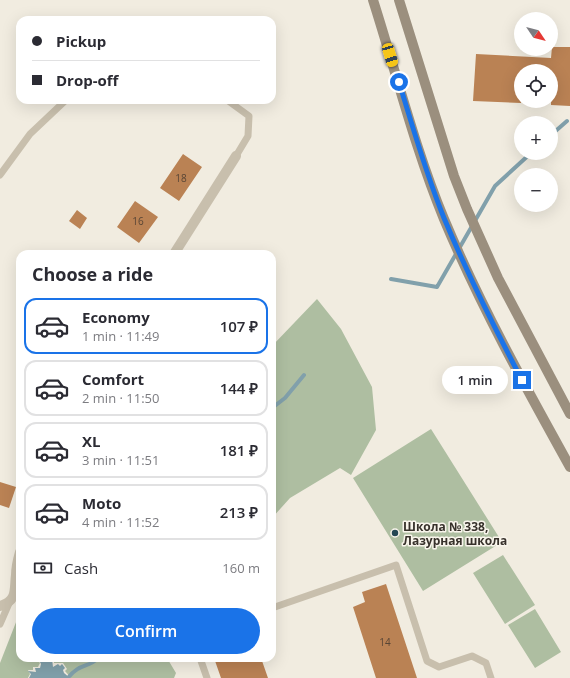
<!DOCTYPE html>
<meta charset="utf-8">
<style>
body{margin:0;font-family:"Open Sans",sans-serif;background:#f2f2f3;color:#2b2b33;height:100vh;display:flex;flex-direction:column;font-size:15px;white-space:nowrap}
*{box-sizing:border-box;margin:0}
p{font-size:13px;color:#7c7c81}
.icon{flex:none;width:22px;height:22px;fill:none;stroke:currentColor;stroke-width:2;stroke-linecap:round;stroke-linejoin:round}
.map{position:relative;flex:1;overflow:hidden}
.side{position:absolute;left:16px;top:250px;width:260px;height:412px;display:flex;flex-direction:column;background:#fff;border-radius:12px;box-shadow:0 4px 16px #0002}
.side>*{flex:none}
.banner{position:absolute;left:16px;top:16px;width:260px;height:88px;border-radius:12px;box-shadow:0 4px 16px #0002;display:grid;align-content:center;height:88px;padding:0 16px;background:#fff}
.needle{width:26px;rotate:125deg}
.fabs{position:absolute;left:514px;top:12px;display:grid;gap:8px}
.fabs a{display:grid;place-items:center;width:44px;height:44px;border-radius:50%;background:#fff;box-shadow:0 4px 16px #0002;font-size:20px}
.end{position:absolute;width:18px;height:18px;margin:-9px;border:5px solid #1a73e8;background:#fff;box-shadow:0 0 0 2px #fff}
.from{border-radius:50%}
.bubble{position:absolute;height:28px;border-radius:14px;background:#fff;box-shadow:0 4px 16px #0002;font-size:13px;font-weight:600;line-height:28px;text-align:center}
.car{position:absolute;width:12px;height:24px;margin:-12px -6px;border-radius:5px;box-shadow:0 0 3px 1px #0007;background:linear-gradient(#f5c518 24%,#345 0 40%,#f5c518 0 76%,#345 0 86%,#f5c518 0)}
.banner b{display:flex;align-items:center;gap:14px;height:38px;font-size:15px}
.banner b+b{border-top:1px solid #e1e1e2}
.banner i{width:10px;height:10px;background:#2b2b33}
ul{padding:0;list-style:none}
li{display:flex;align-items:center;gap:12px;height:56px;margin:0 8px 6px;padding:0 8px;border:2px solid #e1e1e2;border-radius:12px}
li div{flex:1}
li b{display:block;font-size:15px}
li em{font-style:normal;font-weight:600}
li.active{border-color:#1a73e8}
li>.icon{width:36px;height:36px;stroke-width:1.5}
h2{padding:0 16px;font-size:18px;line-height:48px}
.pay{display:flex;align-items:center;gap:10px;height:44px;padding:0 16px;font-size:15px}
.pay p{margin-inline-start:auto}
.cta{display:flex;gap:8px;margin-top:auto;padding:8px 16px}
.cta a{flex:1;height:46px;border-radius:24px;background:#1a73e8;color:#fff;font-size:16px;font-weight:600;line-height:46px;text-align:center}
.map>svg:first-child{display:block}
.green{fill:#aebea1}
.water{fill:#81a0ab}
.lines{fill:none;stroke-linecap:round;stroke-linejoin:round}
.stream{stroke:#81a0ab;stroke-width:4}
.building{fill:#ba8254}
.service{stroke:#c8bfad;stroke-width:7}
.minor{stroke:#c8bfad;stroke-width:10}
.secondary{stroke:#9b8f7e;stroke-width:10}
.route{stroke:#1a73e8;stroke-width:5}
.poi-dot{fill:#244754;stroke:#f9f5ec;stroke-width:1.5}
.labels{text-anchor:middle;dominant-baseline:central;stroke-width:3;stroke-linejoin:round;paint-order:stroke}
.number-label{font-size:10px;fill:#584535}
.poi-label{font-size:12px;font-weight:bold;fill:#37312b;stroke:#f9f5ec;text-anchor:start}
</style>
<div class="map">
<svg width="570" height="678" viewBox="0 0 570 678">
<rect width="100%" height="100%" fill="#f1ece0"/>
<path class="green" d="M317 299 341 329 372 387 376 430 351 475 340 468 290 498 272 518V346Z
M431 429 502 542 423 591 353 478Z
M503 555 535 605 505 624 473 573Z
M535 609 561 652 535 668 508 625Z
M20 612V658H36L40 663 38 667H33V670H28L30 674 28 678H0V663Z
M54 658H167L176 673 174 678H71L65 671 67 669 63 663H54Z"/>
<path class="water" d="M38 658C43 658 47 660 52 659L53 667 58 664 60 666 62 664 65 668 63 670 64 673 70 678H29L31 674 28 671 36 672 35 668H40L41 664Z"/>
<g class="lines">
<path class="stream" d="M551 135 567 121
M391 279 437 287 495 186 531 153
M272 408 285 398 304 375
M68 678C79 663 89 668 98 658"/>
</g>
<path class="building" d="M552 47H570V106L551 105V71H521V103L473 101 476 54 551 58Z
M183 154 202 167 179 201 160 188Z
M135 201 158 217 139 243 117 227Z
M77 210 87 218 80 229 69 221Z
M0 482 16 487 9 508 0 505Z
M386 584 417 678H376L353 607 365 602 362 592Z
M214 658H261L268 678H221Z"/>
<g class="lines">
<path class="service" d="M227 100 249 116 248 136 236 156
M0 175 30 134 66 100
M272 608 396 565 427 661 439 667 472 656 486 663 491 678
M0 624 10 601
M200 658 207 678"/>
<path class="minor" d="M174 254 236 156
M0 606C18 601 14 589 16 575 16 567 18 559 20 552"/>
<path class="secondary" d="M373 0C396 72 415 149 444 219 480 305 525 386 570 467
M399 0 454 176 467 209 498 278 570 414"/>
</g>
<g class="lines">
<path class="route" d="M399 82C413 128 426 174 444 218 467 273 494 327 522 380"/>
</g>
<circle class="poi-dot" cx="395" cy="533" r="4"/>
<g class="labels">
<g class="number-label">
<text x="181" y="178">18</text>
<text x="138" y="221">16</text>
<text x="385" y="642">14</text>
</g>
<g class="poi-label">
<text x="403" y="526">Школа № 338,<tspan x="403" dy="14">Лазурная школа</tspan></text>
</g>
</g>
</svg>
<div class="fabs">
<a><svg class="needle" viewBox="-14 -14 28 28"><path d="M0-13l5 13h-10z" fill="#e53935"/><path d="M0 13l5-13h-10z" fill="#7c7c81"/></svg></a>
<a><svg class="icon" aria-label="locate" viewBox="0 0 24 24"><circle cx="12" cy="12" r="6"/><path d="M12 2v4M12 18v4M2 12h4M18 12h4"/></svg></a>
<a>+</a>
<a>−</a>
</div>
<i class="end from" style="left:399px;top:82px"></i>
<i class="end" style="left:522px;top:380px"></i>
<div class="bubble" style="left:442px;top:366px;width:66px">1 min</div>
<i class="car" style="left:390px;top:55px;rotate:163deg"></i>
<div class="banner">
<b><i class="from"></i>Pickup</b>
<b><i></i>Drop-off</b>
</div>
<section class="side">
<h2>Choose a ride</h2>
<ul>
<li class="active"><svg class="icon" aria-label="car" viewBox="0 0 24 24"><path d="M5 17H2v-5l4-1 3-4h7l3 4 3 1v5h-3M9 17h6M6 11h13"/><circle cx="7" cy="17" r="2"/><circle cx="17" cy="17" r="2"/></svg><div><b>Economy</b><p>1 min · 11:49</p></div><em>107 ₽</em></li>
<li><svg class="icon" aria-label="car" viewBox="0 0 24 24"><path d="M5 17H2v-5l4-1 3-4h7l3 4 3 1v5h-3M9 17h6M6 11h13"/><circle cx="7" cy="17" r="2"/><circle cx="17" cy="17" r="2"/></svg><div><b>Comfort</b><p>2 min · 11:50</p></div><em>144 ₽</em></li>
<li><svg class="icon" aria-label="car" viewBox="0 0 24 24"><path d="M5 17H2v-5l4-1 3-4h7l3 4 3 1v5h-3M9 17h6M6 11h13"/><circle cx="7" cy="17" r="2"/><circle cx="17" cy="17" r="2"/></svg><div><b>XL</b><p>3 min · 11:51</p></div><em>181 ₽</em></li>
<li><svg class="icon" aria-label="car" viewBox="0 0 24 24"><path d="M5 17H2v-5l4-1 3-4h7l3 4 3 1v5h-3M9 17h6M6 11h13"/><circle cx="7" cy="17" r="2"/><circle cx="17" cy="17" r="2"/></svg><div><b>Moto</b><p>4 min · 11:52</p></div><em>213 ₽</em></li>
</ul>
<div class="pay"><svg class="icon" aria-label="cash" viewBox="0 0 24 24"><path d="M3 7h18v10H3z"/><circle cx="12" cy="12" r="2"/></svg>Cash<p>160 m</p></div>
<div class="cta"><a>Confirm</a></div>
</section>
</div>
